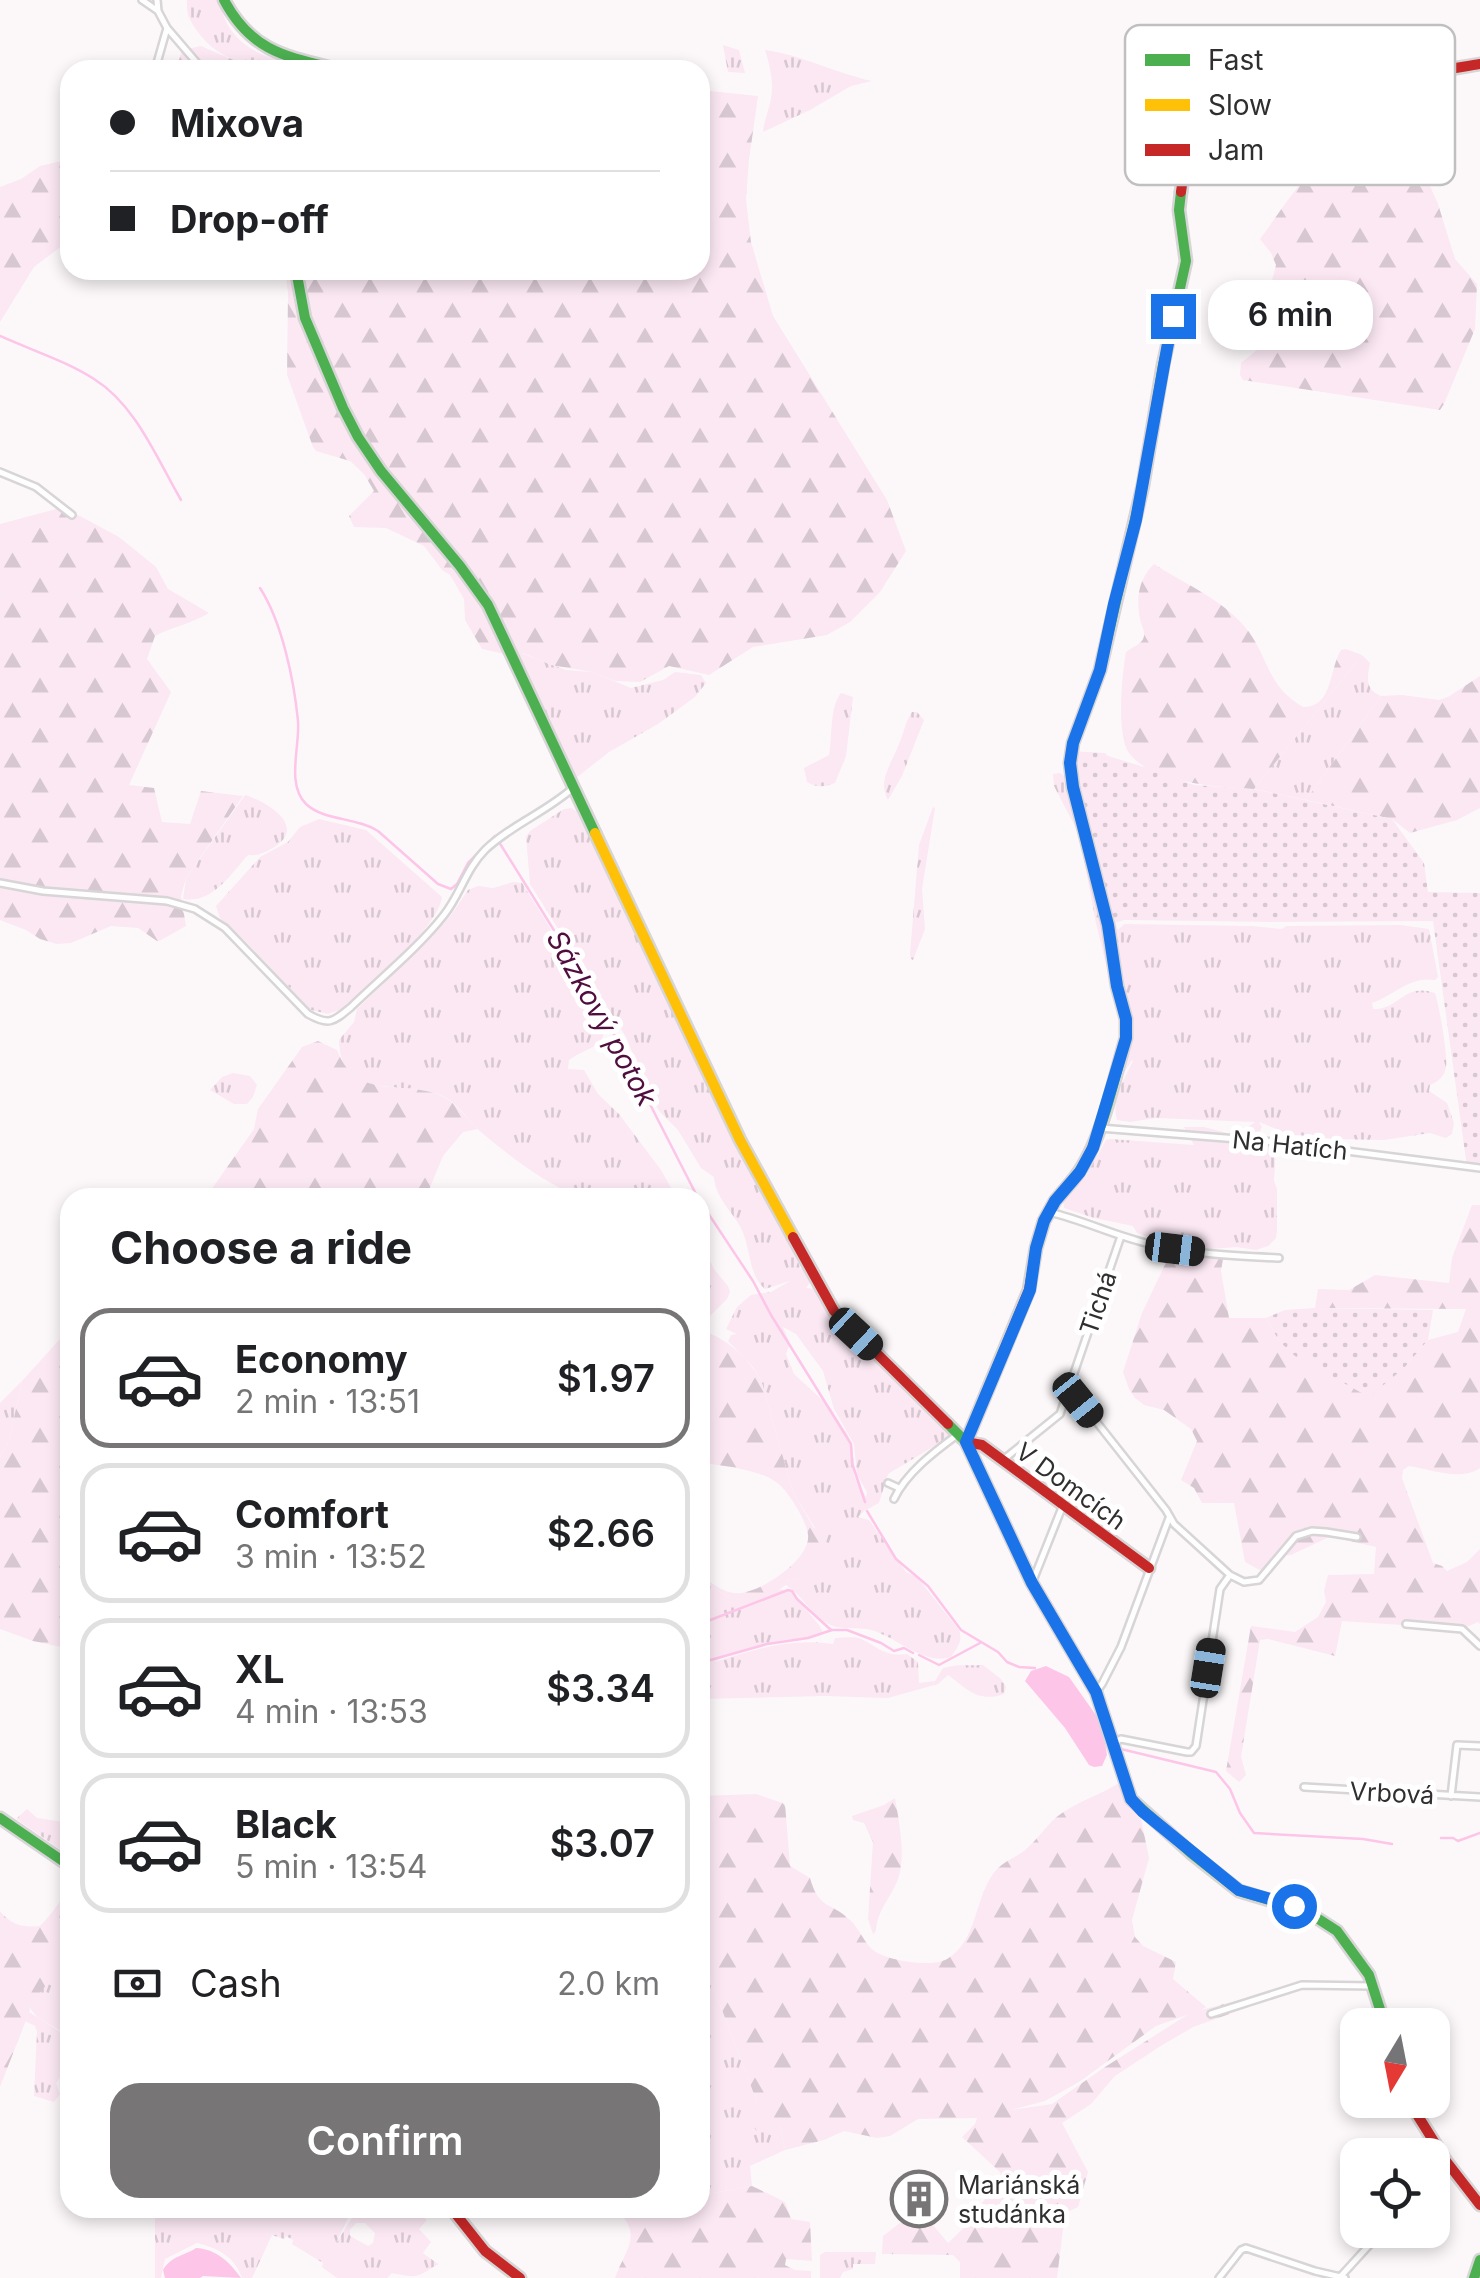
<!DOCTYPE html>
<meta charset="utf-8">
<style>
body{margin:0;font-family:Inter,sans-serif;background:#f2f2f2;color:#202124;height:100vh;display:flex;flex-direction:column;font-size:38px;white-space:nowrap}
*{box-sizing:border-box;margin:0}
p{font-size:32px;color:#757577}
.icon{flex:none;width:55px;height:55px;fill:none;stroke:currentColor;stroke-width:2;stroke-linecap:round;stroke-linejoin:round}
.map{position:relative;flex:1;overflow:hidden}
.details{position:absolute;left:60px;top:1188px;width:650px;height:1030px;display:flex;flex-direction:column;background:#fff;border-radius:30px;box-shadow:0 5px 15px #0003}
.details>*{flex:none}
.banner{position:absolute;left:60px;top:60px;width:650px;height:220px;border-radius:30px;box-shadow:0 5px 15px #0003;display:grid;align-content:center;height:220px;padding:0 50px;background:#fff}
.needle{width:65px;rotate:190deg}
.buttons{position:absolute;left:1340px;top:2008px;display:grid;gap:20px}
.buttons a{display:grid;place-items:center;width:110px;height:110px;border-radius:20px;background:#fff;box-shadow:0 5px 15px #0003;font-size:50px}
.end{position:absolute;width:45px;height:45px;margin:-22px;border:12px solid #1a73e8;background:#fff;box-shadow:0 0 0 5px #fff}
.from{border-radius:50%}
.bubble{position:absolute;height:70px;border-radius:30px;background:#fff;box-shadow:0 5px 15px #0003;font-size:32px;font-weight:600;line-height:70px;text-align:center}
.car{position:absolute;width:30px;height:60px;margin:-30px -15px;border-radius:12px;box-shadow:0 0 8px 2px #0007;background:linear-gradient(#222 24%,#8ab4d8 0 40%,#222 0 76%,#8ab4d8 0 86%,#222 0)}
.banner b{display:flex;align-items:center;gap:35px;height:95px;font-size:38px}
.banner b+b{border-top:2px solid #e0e0e0}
.banner i{width:25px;height:25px;background:#202124}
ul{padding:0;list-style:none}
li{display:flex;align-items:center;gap:30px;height:140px;margin:0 20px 15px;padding:0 30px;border:5px solid #e0e0e0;border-radius:30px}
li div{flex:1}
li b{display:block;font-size:38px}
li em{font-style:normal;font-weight:600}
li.active{border-color:#777576}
li>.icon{width:90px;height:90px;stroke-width:1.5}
h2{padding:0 50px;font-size:45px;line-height:120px}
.pay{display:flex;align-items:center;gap:25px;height:110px;padding:0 50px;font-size:38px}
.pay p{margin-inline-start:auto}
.primary-button{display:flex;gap:20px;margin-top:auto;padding:20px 50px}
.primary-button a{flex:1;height:115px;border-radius:30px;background:#777576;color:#fff;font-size:40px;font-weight:600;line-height:115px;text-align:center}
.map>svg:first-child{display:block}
.grass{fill:url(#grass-tufts);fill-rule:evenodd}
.forest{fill:url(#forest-firs);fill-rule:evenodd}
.garden{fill:url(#garden-dots)}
.water{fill:#fdc5e8}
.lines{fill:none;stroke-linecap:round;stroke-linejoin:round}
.stream{stroke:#fdc5e8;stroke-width:2.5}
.street-casing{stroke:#d7d5d6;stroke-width:10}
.fast-casing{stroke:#d7d5d6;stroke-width:15}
.slow-casing{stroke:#d7d5d6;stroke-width:15}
.jam-casing{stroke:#d7d5d6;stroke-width:15}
.street{stroke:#fffefe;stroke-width:5}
.fast{stroke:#4caf50;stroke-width:10}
.slow{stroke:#ffc107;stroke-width:10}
.jam{stroke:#c62828;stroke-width:10}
.route{stroke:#1a73e8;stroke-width:12}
.labels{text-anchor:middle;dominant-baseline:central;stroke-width:10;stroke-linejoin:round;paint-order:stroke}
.street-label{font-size:25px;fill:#302e2f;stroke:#fff}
.poi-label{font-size:25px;fill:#302e2f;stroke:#fff;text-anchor:start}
.water-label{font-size:28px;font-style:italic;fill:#500d3e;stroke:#fff}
.key{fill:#fff;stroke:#c1c0c1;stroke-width:2.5}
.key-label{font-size:28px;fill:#302e2f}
</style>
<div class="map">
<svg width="1480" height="2278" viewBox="0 0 1480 2278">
<defs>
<pattern id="grass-tufts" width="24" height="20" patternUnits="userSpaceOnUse" patternTransform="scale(2.5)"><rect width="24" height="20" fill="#fbe8f3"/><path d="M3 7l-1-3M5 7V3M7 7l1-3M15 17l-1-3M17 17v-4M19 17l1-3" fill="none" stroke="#d7c7d1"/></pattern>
<pattern id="forest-firs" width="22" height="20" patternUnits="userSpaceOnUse" patternTransform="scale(2.5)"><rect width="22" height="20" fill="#fbe8f3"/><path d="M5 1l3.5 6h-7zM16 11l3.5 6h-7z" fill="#d7c7d1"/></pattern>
<pattern id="garden-dots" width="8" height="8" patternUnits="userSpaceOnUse" patternTransform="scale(2.5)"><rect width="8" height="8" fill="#fbe8f3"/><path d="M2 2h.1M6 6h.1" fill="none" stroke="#d7c7d1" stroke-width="1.8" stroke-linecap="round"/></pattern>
</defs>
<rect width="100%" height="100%" fill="#fcf8fa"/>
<path class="grass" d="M187 0H218C222 10 225 22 231 30 252 59 287 61 318 70 278 70 228 70 201 36 191 23 186 16 187 0Z
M723 45 739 50 745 73 728 72Z
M765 50C802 55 835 73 872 81L851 86 810 110 763 132C764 120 769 110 771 99 774 82 770 66 765 50Z
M521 653 566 670 592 672 631 688 663 680 675 672 701 675 706 683 695 697 658 724 609 752 576 778 518 659Z
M1362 655 1370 663C1367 679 1365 689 1381 696L1306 800 1254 789Z
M841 693 853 697 846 756 835 783C825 787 817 788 807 782L804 768 829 755C833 735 829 708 841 693Z
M912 712H917L924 720 902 776 888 800C877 781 892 763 899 744 904 733 905 722 912 712Z
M1060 773 1079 786 1104 888 1118 930 1124 924 1252 926 1281 929 1287 926 1401 925 1429 929 1438 977 1435 980C1409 976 1395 995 1372 1003L1373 1009C1400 1010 1403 982 1435 993 1439 1005 1448 1055 1446 1067 1444 1077 1439 1081 1430 1085L1429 1091 1447 1103 1454 1123 1452 1134 1446 1138 1430 1133 1384 1140 1334 1139 1289 1134 1259 1122 1262 1127 1259 1133 1258 1145 1276 1147 1274 1181 1277 1189V1230L1276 1238 1268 1246 1256 1250 1236 1247 1212 1249 1146 1236 1137 1233 1133 1226 1094 1218 1064 1208 1063 1199 1087 1174 1106 1140 1110 1139 1194 1145 1184 1127H1204L1231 1134 1242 1131 1255 1122 1156 1118 1130 1122 1117 1120C1111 1098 1124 1080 1133 1061L1132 1060 1109 1096H1102L1120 1033 1118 1015 1096 923 1079 834 1054 786 1053 774Z
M245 795C268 802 310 828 271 849 263 853 258 856 248 855 230 875 212 904 183 899L186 878Z
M933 807 935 808 922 889 925 929 913 960 911 959 910 954 919 845Z
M571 808 576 811 600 854 654 974 735 1140 790 1242 801 1269 803 1266 813 1279 806 1288 816 1289C851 1346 904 1390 954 1434L888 1474 879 1503 864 1511 858 1517 869 1520 906 1572 917 1577 959 1630C963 1641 958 1647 951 1657 924 1666 897 1637 871 1630 855 1626 840 1632 825 1622 809 1612 803 1596 786 1585V1581L798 1578 804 1582 809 1569 815 1528 793 1492 761 1380 752 1366 728 1341 731 1335 737 1334 726 1329 737 1307 751 1295 771 1292 790 1281 765 1289C748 1275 751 1248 741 1228 732 1211 715 1197 714 1177L701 1168 678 1130 660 1112 650 1096 626 1037 530 884 526 837 530 831 564 809ZM783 1327 796 1334 823 1371 834 1409 854 1444 857 1475 867 1492 866 1497 854 1476 853 1448 848 1435 829 1406 794 1374 786 1354 790 1344Z
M319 819 366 830 442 897C437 930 368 985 342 1009L328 1014 311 1010 245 941 220 918 216 906 260 857 288 842 300 827Z
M513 882 522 883 602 1011C610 1049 595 1043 569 1060L568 1069 584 1070 598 1094 619 1114 661 1170 676 1197C658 1197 588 1201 576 1196 541 1180 510 1157 481 1132 470 1122 460 1107 448 1099 411 1076 340 1106 339 1040L354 1022 357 1009 436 932 451 915 468 890 478 886 493 888Z
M233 1073 250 1076 257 1085 253 1097 247 1104H234L210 1090 222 1077Z
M700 1240 714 1269 728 1286 730 1292 727 1299 706 1320 700 1317Z
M22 1381 9 1441 0 1457V1403Z
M700 1580 732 1599 768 1597 777 1589 791 1591 819 1625 823 1632C813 1640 798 1638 784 1640 762 1643 732 1652 714 1662 756 1649 789 1638 833 1644L835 1638C844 1638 853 1636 861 1639 879 1647 884 1657 907 1654L918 1662 919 1683 935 1681 943 1668C957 1664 969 1666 983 1665L1001 1679 1006 1687 1004 1694C978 1703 967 1689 948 1675L938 1684 888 1698 825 1696 700 1699Z
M27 1809 37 1818 70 1823V1856L16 1819Z
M70 1935V2036L38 2018 29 2007Z
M700 1952 757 2102 780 2125 785 2150 750 2166 752 2186 701 2195Z
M29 2012 70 2038C70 2056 67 2069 56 2083L60 2094 54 2102 34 2096 37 2032 35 2026 25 2021Z
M155 2208H282L284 2211 293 2215 294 2212 284 2208H353L335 2245 358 2208H409L427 2220 419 2229 431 2242 423 2253 438 2264C417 2278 416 2278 392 2273L387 2278H337L322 2267 323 2263 292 2244 293 2240 286 2236 284 2239 272 2235 252 2278H242C235 2257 218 2248 197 2243L165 2259 161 2278H155ZM356 2223H365L375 2233 373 2243 368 2246 350 2236V2230Z
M825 2252H876L875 2264H853V2269L843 2272 840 2278H820V2255Z"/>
<path class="forest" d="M201 46 236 61 272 70H176L182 50Z
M700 90 758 96 749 160 746 200 751 242 773 316 887 500 906 551 880 592 850 622 827 635 753 647 709 675 669 666 640 682 615 681 592 672 551 665 523 653 518 657 482 649 465 620 464 599 450 575 442 570 424 546 386 528 354 527 349 516 374 491 364 474 350 461 316 451 313 447 287 375 288 293 285 270H700Z
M1393 137 1397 143 1423 161 1430 186 1438 204 1455 259 1477 284 1475 329 1444 404 1440 410 1243 380 1240 375 1241 363 1263 345 1269 292 1276 265 1271 253 1260 239C1288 202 1313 154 1361 141 1372 139 1383 138 1393 137Z
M70 159V240L34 267 0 322V187L21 179 40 166Z
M60 508 78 515 119 537 156 567 168 589 209 613C191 624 174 626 155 636L147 659 171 692 129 785 154 788 162 822 190 824 201 791 243 796 186 878 181 896 186 926 161 940 157 941 138 928 111 926 71 943 57 944 40 939 26 930 0 920V524Z
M1154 564C1186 585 1225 600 1249 632 1269 660 1268 687 1303 707 1333 708 1329 669 1341 650L1346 649 1362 655 1254 789C1219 787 1152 784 1129 753 1116 735 1122 674 1126 652 1132 647 1143 644 1144 636 1145 630 1141 625 1140 619 1136 598 1138 580 1154 564Z
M1480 676V808L1457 820 1410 833 1392 819 1306 800 1381 696 1402 695 1439 700 1448 697Z
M318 1041 337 1050C358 1106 410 1075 449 1100 459 1108 469 1120 478 1129L463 1132 443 1156 426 1197H206L254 1129 258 1109 302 1047Z
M1472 1205H1480V1468C1460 1482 1431 1469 1409 1466L1403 1470 1402 1478 1433 1563 1442 1566 1447 1571 1467 1562 1480 1549V1624L1478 1622 1462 1629 1342 1621 1335 1656 1268 1639 1260 1640 1241 1757 1246 1775 1239 1782 1226 1771 1251 1626 1295 1632 1318 1617 1326 1602 1324 1591 1328 1575 1374 1574 1376 1547 1336 1538H1327L1291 1555 1280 1556 1265 1573 1245 1562 1234 1503H1202L1194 1488 1181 1480 1197 1441 1191 1429 1164 1410 1144 1405 1135 1398 1129 1389 1123 1372 1142 1313 1171 1252 1223 1259 1221 1271 1229 1318H1266L1279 1341 1404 1368 1428 1340 1458 1332 1466 1309 1315 1308 1318 1289 1349 1290 1375 1275 1449 1283 1452 1258Z
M70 1328V1649L33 1641 0 1629V1457L9 1441 22 1381Z
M709 1333C732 1343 747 1358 761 1380L793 1492 814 1528H825L828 1535 804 1583 798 1578 786 1581V1585L768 1597 734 1607 732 1599 700 1580V1575C711 1582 722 1592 734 1593 757 1596 811 1560 808 1535 807 1521 787 1489 776 1482 758 1469 722 1466 700 1462V1368L710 1354Z
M1122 1781 1130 1801 1140 1814 1149 1858 1132 1920 1135 1937 1143 1946 1176 1962 1173 1979 1206 2007 1201 2010 1239 2000 1249 2007 1193 2027 1159 2047 1115 2076 1091 2104 1062 2123 1088 2172 1078 2207 1065 2213 1057 2278H960V2262L953 2255 882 2254 883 2236 909 2216 933 2225 948 2243 971 2221 1001 2173 962 2137 975 2124 977 2118 918 2119 890 2136 877 2138 844 2131 824 2140 785 2150 780 2125 757 2131 745 2118 757 2102 700 1952V1796L756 1794 785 1804 790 1866 810 1878C819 1910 830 1901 850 1920 859 1928 865 1944 873 1950 887 1961 932 1968 947 1959 977 1941 974 1901 993 1874 1001 1862 1013 1859 1024 1851 1038 1840 1047 1823 1062 1813 1081 1800 1103 1794 1122 1781ZM1187 2015 1105 2067 1052 2104 1011 2110 1045 2101 1079 2082 1156 2026Z
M895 1798C899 1821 906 1856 898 1879 891 1898 877 1910 876 1931L873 1934 868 1919 873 1842 864 1823 853 1820 852 1816 884 1805Z
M68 1873 70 1875V1935L65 1940 54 1975 29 2007 30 2010 0 2087V1911C11 1925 23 1928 40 1926 53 1913 70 1892 68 1873Z
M752 2186 785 2202 791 2219 810 2222 812 2261 786 2259 785 2265 795 2270 811 2271V2278H615C626 2247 644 2235 615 2208H700V2193L702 2195Z"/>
<path class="garden" d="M1071 751 1105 753 1108 756 1144 767 1194 785 1254 789 1392 819 1424 863 1428 892 1480 893V1168L1467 1167 1433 921 1270 922 1124 920 1108 925 1073 787Z
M1315 1308 1433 1310 1428 1340 1404 1368 1369 1397 1295 1356 1279 1341 1266 1318 1285 1310Z"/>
<path class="water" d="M1046 1666 1069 1677 1098 1718 1104 1735 1107 1755 1102 1766 1094 1767 1089 1765 1065 1728 1025 1681 1031 1671Z
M196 2248C216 2249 230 2262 241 2278L203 2276 200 2278H165L163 2270C171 2256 184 2256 196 2248Z"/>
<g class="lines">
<path class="stream" d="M0 336C31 350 66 361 94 379 136 405 157 459 181 500
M260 588C282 622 294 680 298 721 300 747 286 784 306 804 324 821 356 817 378 831L438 884 451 889 457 884 468 863 495 836
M499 842 593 993 698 1198
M700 1201 753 1281 771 1315 851 1444 852 1463 865 1502
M867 1511 896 1559 928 1586 961 1630 998 1652 1007 1662 1019 1667 1035 1668
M700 1624 788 1590 792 1591 797 1599 831 1630
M919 1655 939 1665 980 1643
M700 1663 767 1644 808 1638 832 1630H847L881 1643 894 1651 904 1648 913 1653
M1121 1749 1216 1772 1230 1789 1240 1813 1254 1833 1363 1839 1392 1844
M1441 1838H1453L1458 1841 1480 1833"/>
<g class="street-casing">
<path id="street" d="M142 0 158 11
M167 28 203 70
M155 70 167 28 158 11 157 0
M0 472 36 487 72 515
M0 883 43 891 167 901 195 909 225 928 308 1014C329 1026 333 1022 351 1007 380 979 420 946 444 915 460 895 466 869 485 850 511 825 546 812 573 788
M1100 1128 1276 1142 1480 1168
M1049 1212C1083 1220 1113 1235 1146 1243 1189 1254 1235 1256 1279 1258
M1069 1387 1166 1510 1174 1524 1230 1575 1244 1582 1259 1580 1296 1536 1312 1531 1326 1532 1357 1537
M1003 1460 1060 1414 1121 1236
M888 1483 899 1488
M894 1499C906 1473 934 1452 957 1435
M1032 1583 1063 1505
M1406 1624 1462 1629 1480 1646
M1096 1692 1102 1684 1121 1647 1169 1518
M1113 1743 1121 1739 1187 1752H1191L1196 1746 1220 1589 1230 1575
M1304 1787 1480 1797
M1451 1796 1457 1745 1480 1746
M1211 2014 1302 1985 1373 1986
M1432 2175 1446 2161
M1341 2276 1383 2230
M1219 2278 1241 2250 1246 2248 1315 2271 1345 2278"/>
</g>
<g class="fast-casing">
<path id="fast" d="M224 0C252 53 288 57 341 70
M296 270 305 318 343 408 358 437 381 471 460 566 488 605 595 833
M1072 1181C1101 1147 1113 1082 1126 1038V1019L1117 986 1108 925 1073 787 1070 763 1073 743 1100 670 1143 485 1163 365 1186 261 1179 210 1181 192
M948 1424 966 1442 1032 1583 1096 1692 1131 1799 1191 1853 1239 1891 1306 1911 1337 1931 1369 1975 1385 2025
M0 1818 70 1866
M1474 2278 1480 2260"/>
</g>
<g class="slow-casing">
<path id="slow" d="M595 833 740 1140 793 1237"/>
</g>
<g class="jam-casing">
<path id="jam" d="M1181 192 1186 157 1192 140 1202 137C1239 144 1295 161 1332 150 1363 140 1375 106 1399 88 1422 71 1453 69 1480 64
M1072 1181 1055 1201 1044 1221 1036 1248 1029 1290 966 1442 982 1445 1149 1568
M793 1237 834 1311 948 1424
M1408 2100 1446 2161 1480 2205
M451 2208 485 2251 520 2278"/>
</g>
<use href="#street" class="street"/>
<use href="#fast" class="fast"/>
<use href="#slow" class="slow"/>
<use href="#jam" class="jam"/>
</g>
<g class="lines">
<path class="route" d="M1173 316 1136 520 1114 604 1100 670 1073 743 1070 763 1073 787 1108 925 1117 986 1126 1019V1038L1093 1148 1080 1172 1055 1201 1044 1221 1036 1248 1030 1290 966 1442 1032 1583 1096 1692 1131 1799 1142 1811 1239 1890 1294 1906"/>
</g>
<defs>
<g id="building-ring" transform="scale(2.875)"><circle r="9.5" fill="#fff" stroke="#777576" stroke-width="1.5"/><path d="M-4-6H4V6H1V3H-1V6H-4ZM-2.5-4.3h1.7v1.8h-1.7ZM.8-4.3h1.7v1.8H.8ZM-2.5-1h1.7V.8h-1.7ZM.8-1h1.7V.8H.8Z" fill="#777576"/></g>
</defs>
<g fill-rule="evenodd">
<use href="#building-ring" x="919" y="2199"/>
</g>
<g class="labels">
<g class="street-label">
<text transform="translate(1290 1145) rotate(6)">Na Hatích</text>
<text transform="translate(1098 1303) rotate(-71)">Tichá</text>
<text transform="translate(1071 1486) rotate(36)">V Domcích</text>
<text transform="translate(1392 1793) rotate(3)">Vrbová</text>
</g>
<g class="poi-label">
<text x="958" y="2185">Mariánská<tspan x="958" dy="29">studánka</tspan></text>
</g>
<g class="water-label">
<text transform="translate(602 1018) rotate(61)">Sázkový potok</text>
</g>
</g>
<rect x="1125" y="25" width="330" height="160" rx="15" class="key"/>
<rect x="1145" y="54" width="45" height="12" fill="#4caf50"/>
<rect x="1145" y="99" width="45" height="12" fill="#ffc107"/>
<rect x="1145" y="144" width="45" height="12" fill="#c62828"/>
<g class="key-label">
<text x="1208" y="70">Fast</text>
<text x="1208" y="115">Slow</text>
<text x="1208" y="160">Jam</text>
</g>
</svg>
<div class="buttons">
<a><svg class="needle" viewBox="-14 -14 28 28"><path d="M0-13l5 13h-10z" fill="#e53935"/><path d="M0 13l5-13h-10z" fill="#757577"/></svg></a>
<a><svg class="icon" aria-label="locate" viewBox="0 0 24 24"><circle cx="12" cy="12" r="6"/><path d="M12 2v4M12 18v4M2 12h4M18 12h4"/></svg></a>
</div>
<i class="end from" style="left:1294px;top:1906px"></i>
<i class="end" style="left:1173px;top:316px"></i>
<div class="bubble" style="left:1208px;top:280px;width:165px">6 min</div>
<i class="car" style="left:1175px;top:1249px;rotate:97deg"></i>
<i class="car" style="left:856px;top:1334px;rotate:133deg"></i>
<i class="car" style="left:1078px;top:1400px;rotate:141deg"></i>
<i class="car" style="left:1208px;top:1668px;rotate:9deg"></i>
<div class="banner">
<b><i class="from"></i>Mixova</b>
<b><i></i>Drop-off</b>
</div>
<section class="details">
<h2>Choose a ride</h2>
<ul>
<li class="active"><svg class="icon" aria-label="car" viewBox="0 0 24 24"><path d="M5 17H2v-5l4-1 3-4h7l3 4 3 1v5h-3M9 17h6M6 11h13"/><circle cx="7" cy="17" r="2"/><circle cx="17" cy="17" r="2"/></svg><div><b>Economy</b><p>2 min · 13:51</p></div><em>$1.97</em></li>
<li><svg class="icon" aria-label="car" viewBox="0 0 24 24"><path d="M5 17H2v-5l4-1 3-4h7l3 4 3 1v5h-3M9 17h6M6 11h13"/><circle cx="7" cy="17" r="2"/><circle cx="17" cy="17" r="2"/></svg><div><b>Comfort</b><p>3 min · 13:52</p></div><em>$2.66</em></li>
<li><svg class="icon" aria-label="car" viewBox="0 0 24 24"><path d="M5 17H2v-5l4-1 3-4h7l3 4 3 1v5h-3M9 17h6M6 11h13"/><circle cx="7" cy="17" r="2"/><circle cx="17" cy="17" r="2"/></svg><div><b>XL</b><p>4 min · 13:53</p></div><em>$3.34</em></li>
<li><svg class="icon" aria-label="car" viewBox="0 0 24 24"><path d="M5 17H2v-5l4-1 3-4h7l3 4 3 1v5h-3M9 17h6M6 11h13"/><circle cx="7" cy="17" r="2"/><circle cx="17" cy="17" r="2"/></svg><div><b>Black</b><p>5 min · 13:54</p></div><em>$3.07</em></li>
</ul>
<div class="pay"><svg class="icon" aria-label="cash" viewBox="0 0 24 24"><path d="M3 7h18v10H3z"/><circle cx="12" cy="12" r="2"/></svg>Cash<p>2.0 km</p></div>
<div class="primary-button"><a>Confirm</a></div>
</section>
</div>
